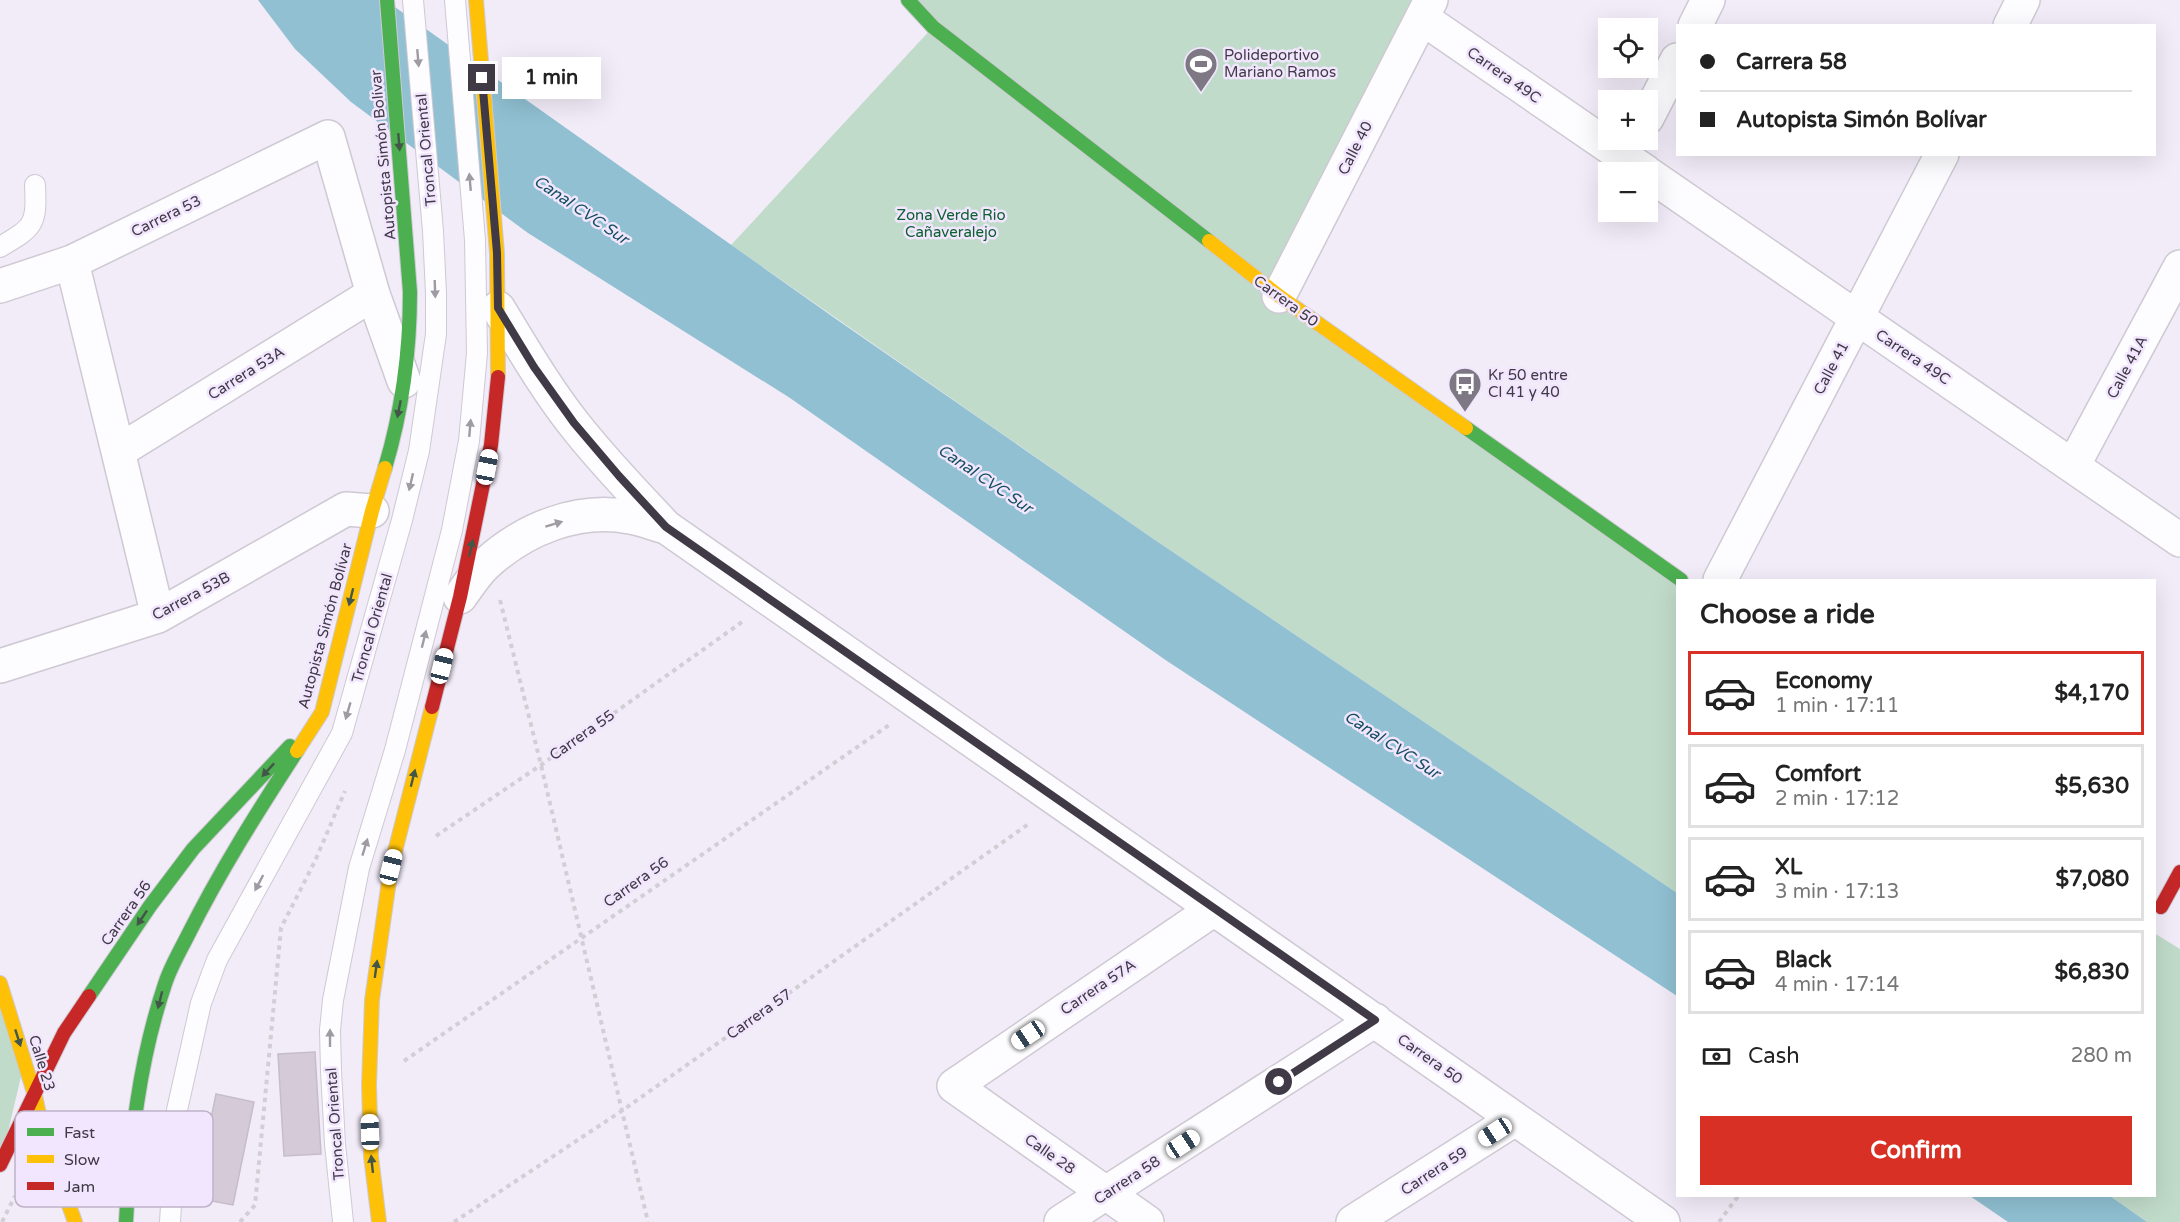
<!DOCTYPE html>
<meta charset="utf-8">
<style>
body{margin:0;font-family:"Varela Round",sans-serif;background:#f6f6f6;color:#222;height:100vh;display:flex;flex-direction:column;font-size:22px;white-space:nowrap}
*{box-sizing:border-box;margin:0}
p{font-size:20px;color:#767676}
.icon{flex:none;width:33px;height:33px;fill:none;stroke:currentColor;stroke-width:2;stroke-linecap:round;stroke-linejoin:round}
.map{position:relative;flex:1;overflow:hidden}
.sheet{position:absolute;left:1676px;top:579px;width:480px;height:618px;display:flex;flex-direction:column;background:#fff;border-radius:0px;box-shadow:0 6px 24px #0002}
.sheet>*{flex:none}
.guide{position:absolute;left:1676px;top:24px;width:480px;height:132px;border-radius:0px;box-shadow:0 6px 24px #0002;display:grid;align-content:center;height:132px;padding:0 24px;background:#fff}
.controls{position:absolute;left:1598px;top:18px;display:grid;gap:12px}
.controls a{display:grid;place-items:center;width:60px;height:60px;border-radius:0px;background:#fff;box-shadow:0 6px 24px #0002;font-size:30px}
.end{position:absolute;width:27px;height:27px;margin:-14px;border:8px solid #403a46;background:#fff;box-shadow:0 0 0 3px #fff}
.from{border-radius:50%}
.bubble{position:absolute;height:42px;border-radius:0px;background:#fff;box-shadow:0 6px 24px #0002;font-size:20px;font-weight:800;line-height:42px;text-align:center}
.car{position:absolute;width:18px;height:36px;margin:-18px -9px;border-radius:8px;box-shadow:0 0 4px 2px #0007;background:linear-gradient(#fff 24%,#345 0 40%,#fff 0 76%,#345 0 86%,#fff 0)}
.guide b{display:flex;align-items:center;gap:21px;height:57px;font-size:22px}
.guide b+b{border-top:2px solid #e0e0e0}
.guide i{width:15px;height:15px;background:#222}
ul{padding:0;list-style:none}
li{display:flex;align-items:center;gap:18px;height:84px;margin:0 12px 9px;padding:0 12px;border:3px solid #e0e0e0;border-radius:0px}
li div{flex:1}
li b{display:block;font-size:22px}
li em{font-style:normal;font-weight:800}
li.on{border-color:#d93025}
li>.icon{width:54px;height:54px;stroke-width:1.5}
h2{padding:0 24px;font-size:27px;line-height:72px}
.pay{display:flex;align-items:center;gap:15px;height:66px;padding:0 24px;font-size:22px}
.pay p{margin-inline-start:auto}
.primary-button{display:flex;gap:12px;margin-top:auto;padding:12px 24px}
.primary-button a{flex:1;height:69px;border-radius:0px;background:#d93025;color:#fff;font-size:24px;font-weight:800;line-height:69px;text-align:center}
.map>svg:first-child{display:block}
.green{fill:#c1dbca}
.water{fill:#90c0d2}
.building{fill:#d5cad8;stroke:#c5bec8;stroke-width:1.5}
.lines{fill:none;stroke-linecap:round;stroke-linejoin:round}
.lane-casing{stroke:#cec9d3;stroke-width:22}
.street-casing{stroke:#cec9d3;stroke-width:36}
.fast-casing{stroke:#cec9d3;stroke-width:16}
.slow-casing{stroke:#cec9d3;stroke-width:16}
.jam-casing{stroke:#cec9d3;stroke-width:16}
.path{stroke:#d1cfd5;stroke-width:4;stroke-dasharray:4.5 4.5;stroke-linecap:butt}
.lane{stroke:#fdfcfe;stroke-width:20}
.street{stroke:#fdfcfe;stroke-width:33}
.fast{stroke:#4caf50;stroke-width:14}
.slow{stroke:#ffc107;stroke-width:14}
.jam{stroke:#c62828;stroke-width:14}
.oneway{fill:#9e9ba2}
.oneway2{fill:#435748}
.route{stroke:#403a46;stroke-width:8}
.labels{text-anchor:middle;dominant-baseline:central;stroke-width:5;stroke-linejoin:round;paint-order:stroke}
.poi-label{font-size:15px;fill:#403a46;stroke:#f2e6fe;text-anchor:start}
.street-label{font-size:15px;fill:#403a46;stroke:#f2e6fe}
.park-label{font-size:15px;fill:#0e6030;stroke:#f2e6fe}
.water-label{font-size:16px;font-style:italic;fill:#145060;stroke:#f2e6fe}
.key{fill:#f2e6fe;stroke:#bdb2c7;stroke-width:1.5}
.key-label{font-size:16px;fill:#403a46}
</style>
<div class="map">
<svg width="2180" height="1222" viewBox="0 0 2180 1222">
<rect width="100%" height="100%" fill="#f2ecf8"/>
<path class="green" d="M908 0H1431L1279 296 1677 580V893L1155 540 731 245 933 27Z
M2154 933 2180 949V1222H2147L2110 1196H2154Z
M0 983 25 1060 0 1165Z"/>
<path class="water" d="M258 0H385L836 319 1155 540 1677 893V996L1167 661 790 398 528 233 351 102 295 49Z
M1970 1196H2110L2147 1222H2008Z"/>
<path class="building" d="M315 1052 321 1154 284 1156 278 1054Z
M216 1094 254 1102 233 1205 195 1198Z"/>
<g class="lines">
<g class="lane-casing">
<path id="lane" d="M0 247C34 227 37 225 35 185
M170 1222 177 1110 201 1003 217 960 342 733 402 520 419 451 436 334V293L433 231 413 0
M343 1222 335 1144 331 1071 330 1030 333 1000 359 868 395 750 452 530 469 441 477 353 475 240 455 0"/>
</g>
<g class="street-casing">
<path id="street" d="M1422 18 1646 172
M1695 26 1708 0
M2010 26 2023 0
M1647 118 1677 60
M1647 173 2180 540
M72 262 158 616
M0 286 72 262 328 137 373 294 404 381
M1279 296 1431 0
M498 308C522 347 545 387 574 424 602 460 634 493 666 527L1663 1222
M119 451 373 294
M2073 466 2180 267
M1720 580 1942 154
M460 597C468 586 476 573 486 564 524 529 578 507 630 517 642 519 654 524 666 527
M0 666 158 616 346 509 372 511
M1061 1222 1375 1020
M1147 1222 954 1086 1214 909
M1353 1222 1515 1119"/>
</g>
<g class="fast-casing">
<path id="fast" d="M908 0 933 27 1209 241
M1466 428 1681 580
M385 468C402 411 410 351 410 292L387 0
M89 996 150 906 193 849 290 746
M126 1222C130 1142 139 1061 165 984 170 968 180 951 188 935 220 871 258 811 297 751"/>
</g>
<g class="slow-casing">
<path id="slow" d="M476 0 497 253 498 377
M1209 241 1279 296 1466 428
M297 751 322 712 372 511 385 468
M0 983 35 1096 44 1136 75 1222
M379 1222 371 1156 369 1085 372 1000 391 867 432 707"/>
</g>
<g class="jam-casing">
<path id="jam" d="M432 707 460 597 491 445 498 377
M2161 907 2180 872
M0 1165 64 1033 89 996"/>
</g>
<path class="path" d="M500 600 541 765 648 1222
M436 836 541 765 742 622
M404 1061 889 725
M2 1222 15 1196
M240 1222 255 1205 281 928 315 861 345 791
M454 1222 623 1110 1030 823
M1719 1222 1738 1196"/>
<use href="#lane" class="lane"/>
<use href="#street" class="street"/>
<use href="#fast" class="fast"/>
<use href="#slow" class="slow"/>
<use href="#jam" class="jam"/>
</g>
<defs><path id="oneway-solid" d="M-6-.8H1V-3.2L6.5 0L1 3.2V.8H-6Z" transform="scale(1.5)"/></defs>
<g class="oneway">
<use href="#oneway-solid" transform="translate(418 58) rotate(85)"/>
<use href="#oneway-solid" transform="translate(470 182) rotate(-95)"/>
<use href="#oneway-solid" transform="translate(435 289) rotate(88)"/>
<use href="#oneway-solid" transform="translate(470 428) rotate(-85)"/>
<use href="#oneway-solid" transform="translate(411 482) rotate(103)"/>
<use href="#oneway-solid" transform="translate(554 524) rotate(-17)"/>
<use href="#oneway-solid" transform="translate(424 639) rotate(-76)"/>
<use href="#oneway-solid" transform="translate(348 711) rotate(106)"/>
<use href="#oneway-solid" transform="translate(365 847) rotate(-73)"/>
<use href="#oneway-solid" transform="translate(259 883) rotate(118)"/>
<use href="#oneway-solid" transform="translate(330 1038) rotate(-90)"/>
</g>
<g class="oneway2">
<use href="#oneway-solid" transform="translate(399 142) rotate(85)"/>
<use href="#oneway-solid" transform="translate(399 409) rotate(101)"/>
<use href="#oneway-solid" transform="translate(471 548) rotate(-78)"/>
<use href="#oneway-solid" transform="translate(351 597) rotate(104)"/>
<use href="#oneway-solid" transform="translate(268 770) rotate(133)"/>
<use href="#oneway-solid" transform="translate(413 778) rotate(-76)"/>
<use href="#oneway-solid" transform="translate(142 918) rotate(124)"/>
<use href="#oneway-solid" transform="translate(376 969) rotate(-82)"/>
<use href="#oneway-solid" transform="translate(160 1000) rotate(104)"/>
<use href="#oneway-solid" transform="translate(18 1038) rotate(72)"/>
<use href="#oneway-solid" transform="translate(372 1164) rotate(-96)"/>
</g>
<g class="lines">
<path class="route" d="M482 78 497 253 498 308 534 367 574 423 619 476 666 527 1375 1020 1279 1082"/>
</g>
<defs>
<g id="stadium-pin" transform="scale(1.725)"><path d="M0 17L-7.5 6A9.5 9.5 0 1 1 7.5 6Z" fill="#7e7884" stroke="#f2e6fe"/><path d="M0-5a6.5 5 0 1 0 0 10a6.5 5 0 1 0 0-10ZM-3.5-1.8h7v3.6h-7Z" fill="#fff"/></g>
<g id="bus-pin" transform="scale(1.725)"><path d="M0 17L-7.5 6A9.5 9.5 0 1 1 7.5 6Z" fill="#7e7884" stroke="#f2e6fe"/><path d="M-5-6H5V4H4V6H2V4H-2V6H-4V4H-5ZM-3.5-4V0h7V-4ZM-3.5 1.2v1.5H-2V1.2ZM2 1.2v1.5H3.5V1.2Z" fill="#fff"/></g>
</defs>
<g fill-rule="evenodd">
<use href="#stadium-pin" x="1201" y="64"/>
<use href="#bus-pin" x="1465" y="384"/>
</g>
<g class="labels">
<g class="poi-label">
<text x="1224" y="55">Polideportivo<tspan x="1224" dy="17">Mariano Ramos</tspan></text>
<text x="1488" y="375">Kr 50 entre<tspan x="1488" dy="17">Cl 41 y 40</tspan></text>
</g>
<g class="street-label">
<text transform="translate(1504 75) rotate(35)">Carrera 49C</text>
<text transform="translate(1355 148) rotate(-63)">Calle 40</text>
<text transform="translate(426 150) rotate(-95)">Troncal Oriental</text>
<text transform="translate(383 155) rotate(-95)">Autopista Simón Bolívar</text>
<text transform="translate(166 216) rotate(-26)">Carrera 53</text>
<text transform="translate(1286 301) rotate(36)">Carrera 50</text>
<text transform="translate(1913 357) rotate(34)">Carrera 49C</text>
<text transform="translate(2127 367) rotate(-62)">Calle 41A</text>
<text transform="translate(1831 368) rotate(-62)">Calle 41</text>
<text transform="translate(246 373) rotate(-32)">Carrera 53A</text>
<text transform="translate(191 596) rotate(-28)">Carrera 53B</text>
<text transform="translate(325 626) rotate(-75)">Autopista Simón Bolívar</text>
<text transform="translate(372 628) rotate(-74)">Troncal Oriental</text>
<text transform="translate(582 735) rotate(-35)">Carrera 55</text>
<text transform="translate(636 882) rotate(-35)">Carrera 56</text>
<text transform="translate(126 913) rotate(-55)">Carrera 56</text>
<text transform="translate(1098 987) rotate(-34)">Carrera 57A</text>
<text transform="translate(759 1014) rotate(-35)">Carrera 57</text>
<text transform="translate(1430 1059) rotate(35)">Carrera 50</text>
<text transform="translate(42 1063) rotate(73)">Calle 23</text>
<text transform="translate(335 1124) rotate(-94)">Troncal Oriental</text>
<text transform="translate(1050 1154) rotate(35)">Calle 28</text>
<text transform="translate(1434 1171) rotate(-33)">Carrera 59</text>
<text transform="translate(1127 1180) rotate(-33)">Carrera 58</text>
</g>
<g class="park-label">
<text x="951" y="215">Zona Verde Rio<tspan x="951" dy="17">Cañaveralejo</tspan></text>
</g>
<g class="water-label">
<text transform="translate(581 210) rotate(34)">Canal CVC Sur</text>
<text transform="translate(985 479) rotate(34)">Canal CVC Sur</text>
<text transform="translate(1392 745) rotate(33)">Canal CVC Sur</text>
</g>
</g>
<rect x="15" y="1111" width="198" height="96" rx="9" class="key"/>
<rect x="27" y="1128" width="27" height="8" fill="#4caf50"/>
<rect x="27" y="1155" width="27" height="8" fill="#ffc107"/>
<rect x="27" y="1182" width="27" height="8" fill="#c62828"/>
<g class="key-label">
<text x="64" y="1138">Fast</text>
<text x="64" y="1165">Slow</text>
<text x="64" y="1192">Jam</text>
</g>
</svg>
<div class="controls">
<a><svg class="icon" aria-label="locate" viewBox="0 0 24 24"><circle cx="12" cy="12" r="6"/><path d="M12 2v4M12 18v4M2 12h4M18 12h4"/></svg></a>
<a>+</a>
<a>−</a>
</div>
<i class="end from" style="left:1279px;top:1082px"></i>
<i class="end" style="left:482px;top:78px"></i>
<div class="bubble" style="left:502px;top:57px;width:99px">1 min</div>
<i class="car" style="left:487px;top:467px;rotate:11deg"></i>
<i class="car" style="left:442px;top:666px;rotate:14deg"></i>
<i class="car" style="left:391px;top:867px;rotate:14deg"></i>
<i class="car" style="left:1028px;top:1035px;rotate:236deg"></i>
<i class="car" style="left:370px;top:1132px;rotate:358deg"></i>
<i class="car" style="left:1495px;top:1132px;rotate:237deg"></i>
<i class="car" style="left:1183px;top:1144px;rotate:57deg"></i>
<div class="guide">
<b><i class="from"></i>Carrera 58</b>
<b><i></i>Autopista Simón Bolívar</b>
</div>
<section class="sheet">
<h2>Choose a ride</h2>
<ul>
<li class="on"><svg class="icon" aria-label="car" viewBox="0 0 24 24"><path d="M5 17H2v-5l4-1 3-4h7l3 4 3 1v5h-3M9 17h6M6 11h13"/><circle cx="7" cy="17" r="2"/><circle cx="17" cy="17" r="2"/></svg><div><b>Economy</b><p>1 min · 17:11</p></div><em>$4,170</em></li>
<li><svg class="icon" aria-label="car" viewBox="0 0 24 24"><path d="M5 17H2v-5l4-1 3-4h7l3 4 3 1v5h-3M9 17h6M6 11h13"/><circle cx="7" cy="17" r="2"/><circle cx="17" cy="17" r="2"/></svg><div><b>Comfort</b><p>2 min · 17:12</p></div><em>$5,630</em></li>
<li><svg class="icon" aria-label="car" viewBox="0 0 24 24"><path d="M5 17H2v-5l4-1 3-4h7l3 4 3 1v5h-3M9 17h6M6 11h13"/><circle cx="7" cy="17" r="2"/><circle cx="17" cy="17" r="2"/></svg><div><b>XL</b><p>3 min · 17:13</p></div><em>$7,080</em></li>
<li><svg class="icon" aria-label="car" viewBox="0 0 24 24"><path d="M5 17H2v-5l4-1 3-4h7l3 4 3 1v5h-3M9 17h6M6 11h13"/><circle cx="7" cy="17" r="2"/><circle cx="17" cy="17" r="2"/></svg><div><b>Black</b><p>4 min · 17:14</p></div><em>$6,830</em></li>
</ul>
<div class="pay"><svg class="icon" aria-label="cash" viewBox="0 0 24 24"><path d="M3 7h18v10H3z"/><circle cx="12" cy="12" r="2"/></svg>Cash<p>280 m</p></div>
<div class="primary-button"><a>Confirm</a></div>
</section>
</div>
